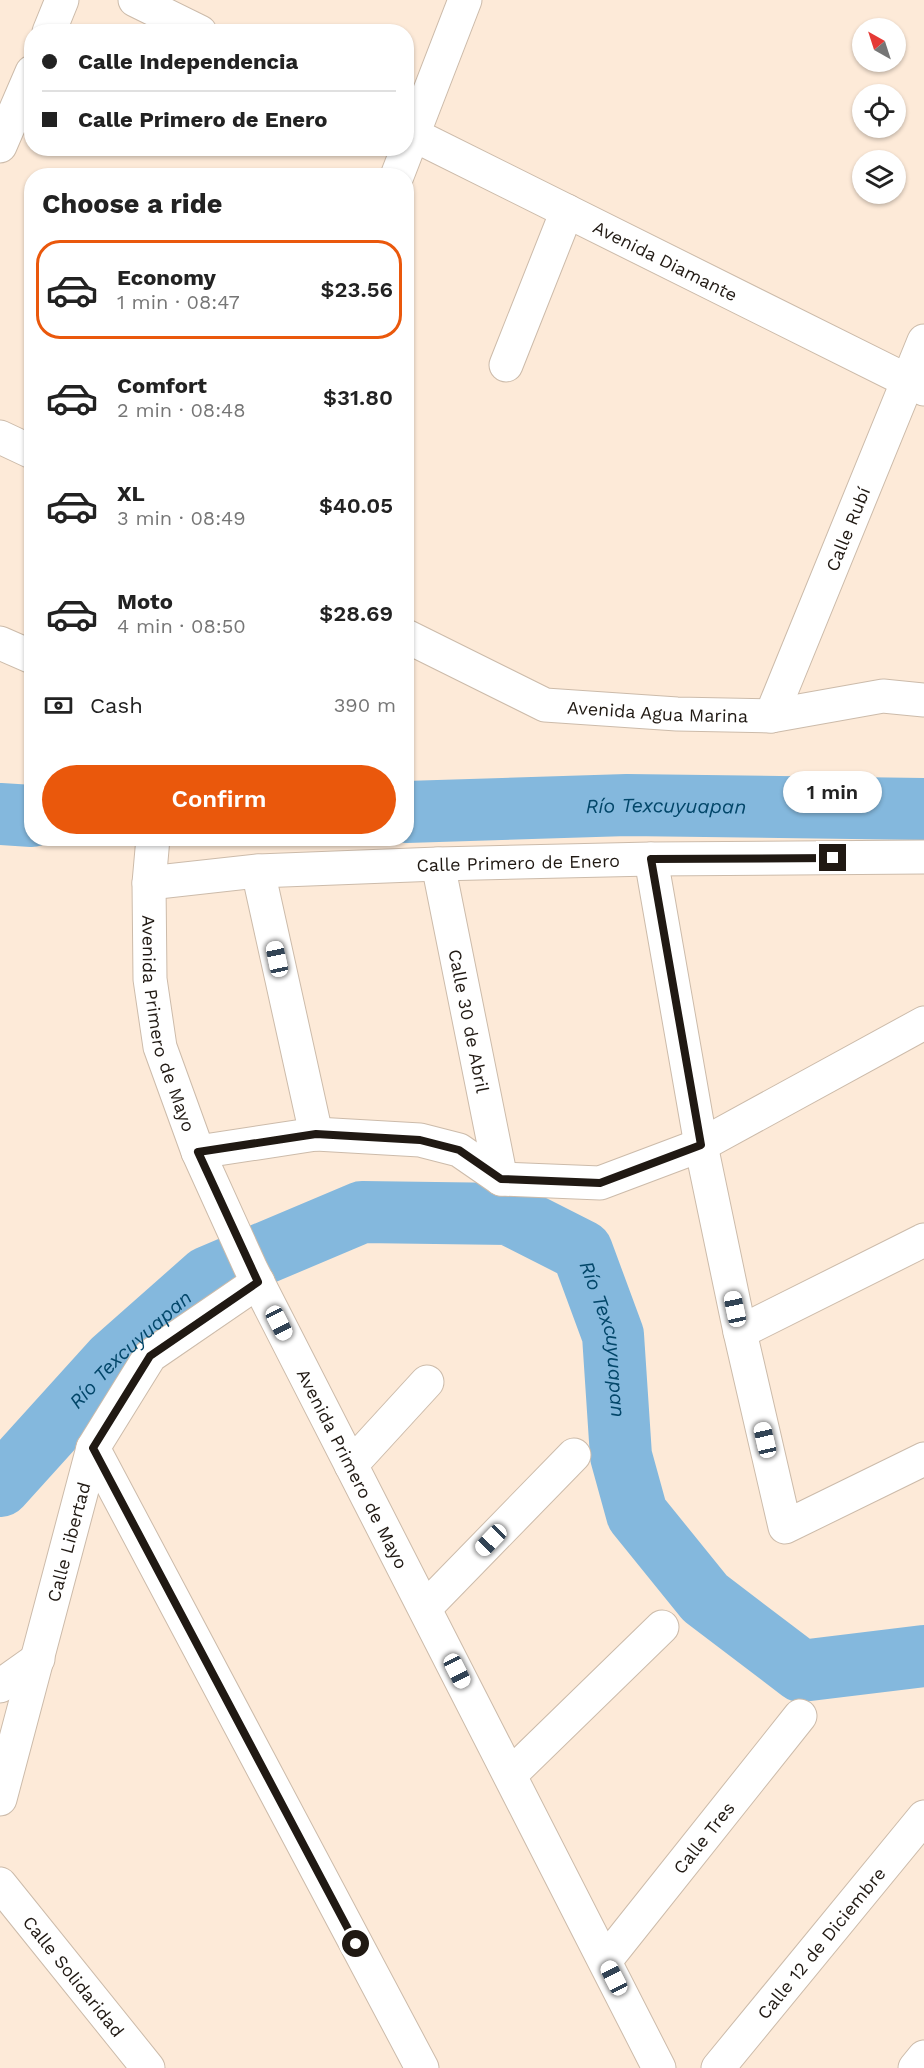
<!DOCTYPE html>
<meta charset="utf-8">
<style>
body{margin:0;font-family:"Work Sans",sans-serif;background:#f6f6f6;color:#222;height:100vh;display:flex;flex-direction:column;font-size:22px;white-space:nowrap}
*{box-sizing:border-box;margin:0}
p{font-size:20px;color:#767676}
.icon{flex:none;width:33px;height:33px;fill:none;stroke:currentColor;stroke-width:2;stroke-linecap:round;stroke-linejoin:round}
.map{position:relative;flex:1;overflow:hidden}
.drawer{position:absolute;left:24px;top:168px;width:390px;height:678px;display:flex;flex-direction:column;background:#fff;border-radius:24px;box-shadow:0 2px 4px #0004}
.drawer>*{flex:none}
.guide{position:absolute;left:24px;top:24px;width:390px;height:132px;border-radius:24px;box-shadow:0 2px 4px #0004;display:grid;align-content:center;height:132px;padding:0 18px;background:#fff}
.needle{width:39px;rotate:321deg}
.tools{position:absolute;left:852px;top:18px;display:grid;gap:12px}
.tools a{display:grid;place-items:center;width:54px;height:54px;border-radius:50%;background:#fff;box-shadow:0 2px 4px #0004;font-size:30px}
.end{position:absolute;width:27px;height:27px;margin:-14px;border:8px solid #201913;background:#fff;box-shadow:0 0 0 3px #fff}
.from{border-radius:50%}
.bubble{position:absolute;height:42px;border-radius:21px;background:#fff;box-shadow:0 2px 4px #0004;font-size:20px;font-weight:600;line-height:42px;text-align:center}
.car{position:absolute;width:18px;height:36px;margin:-18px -9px;border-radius:8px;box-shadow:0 0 4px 2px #0007;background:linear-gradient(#fff 24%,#345 0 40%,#fff 0 76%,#345 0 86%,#fff 0)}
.guide b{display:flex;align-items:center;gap:21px;height:57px;font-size:22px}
.guide b+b{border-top:2px solid #e0e0e0}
.guide i{width:15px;height:15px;background:#222}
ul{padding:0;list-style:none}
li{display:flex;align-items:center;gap:18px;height:99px;margin:0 12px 9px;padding:0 6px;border:3px solid transparent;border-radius:24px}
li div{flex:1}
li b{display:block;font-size:22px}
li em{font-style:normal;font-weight:600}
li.current{border-color:#ea580c}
li>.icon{width:54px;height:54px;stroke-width:1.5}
h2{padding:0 18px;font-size:27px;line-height:72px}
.pay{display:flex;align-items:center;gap:15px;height:66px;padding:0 18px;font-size:22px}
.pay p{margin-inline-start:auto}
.action{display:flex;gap:12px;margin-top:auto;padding:12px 18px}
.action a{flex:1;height:69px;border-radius:36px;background:#ea580c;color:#fff;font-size:24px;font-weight:600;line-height:69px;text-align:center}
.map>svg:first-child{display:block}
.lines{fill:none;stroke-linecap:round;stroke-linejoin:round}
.river{stroke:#84b8dd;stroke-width:62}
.minor-casing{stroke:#cba;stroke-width:35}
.minor{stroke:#fff;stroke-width:33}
.route{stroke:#201913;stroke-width:8}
.labels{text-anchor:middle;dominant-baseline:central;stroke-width:4.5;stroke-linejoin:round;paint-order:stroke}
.street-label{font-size:18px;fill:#201913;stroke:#fff}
.water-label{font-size:20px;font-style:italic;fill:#024669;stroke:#fff}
</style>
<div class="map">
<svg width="924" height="2068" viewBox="0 0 924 2068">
<rect width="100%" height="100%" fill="#fdead8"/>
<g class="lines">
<g class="river">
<path id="s1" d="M406 812 627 805 924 809"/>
<path d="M0 814 32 816"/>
<path id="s2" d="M0 1486 113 1361 208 1277 362 1212 509 1214 582 1251 613 1335 621 1456 637 1514 705 1598 801 1671 924 1656"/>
</g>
<g class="minor-casing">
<g id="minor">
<path d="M135 0 200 32"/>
<path d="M49 32 62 0"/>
<path id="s3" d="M406 131 924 389"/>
<path d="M0 146 32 72"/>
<path d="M397 176 465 0"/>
<path d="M506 365 567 211"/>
<path d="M0 437 32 452"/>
<path id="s4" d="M406 636 545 705 677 714 771 716 883 696 924 700"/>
<path d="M0 643 32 657"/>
<path id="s5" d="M771 716 924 341"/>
<path id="s6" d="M153 838 149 883 150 979 160 1047 198 1152 251 1269 659 2068"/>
<path d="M651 859 701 1145 740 1332 785 1527 924 1459"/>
<path id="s7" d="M438 864 501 1179"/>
<path d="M258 871 316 1134"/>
<path id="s8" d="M149 883 258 871 438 864 651 859 924 857"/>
<path d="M198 1152 316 1134 420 1140 459 1150 501 1179 600 1183 701 1145 924 1023"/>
<path d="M740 1332 924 1240"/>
<path d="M93 1448 422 2068"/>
<path d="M351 1465 427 1382"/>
<path d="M425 1608 574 1455"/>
<path d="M0 1686 38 1659"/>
<path d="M510 1775 662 1627"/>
<path id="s9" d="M0 1799 93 1448 150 1356 258 1282"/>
<path id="s10" d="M0 1884 148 2068"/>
<path id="s11" d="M605 1961 800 1716"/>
<path id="s12" d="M718 2068 924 1817"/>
<path d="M915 2068 924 2057"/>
</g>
</g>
<use href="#minor" class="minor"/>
</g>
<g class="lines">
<path class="route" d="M356 1944 93 1448 150 1356 258 1282 198 1152 316 1134 420 1140 459 1150 501 1179 600 1183 701 1145 651 859 833 858"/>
</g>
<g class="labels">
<g class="street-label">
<text stroke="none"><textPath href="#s3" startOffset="290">Avenida Diamante</textPath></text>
<text stroke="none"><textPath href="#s5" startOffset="202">Calle Rubí</textPath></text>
<text stroke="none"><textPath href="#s4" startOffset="268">Avenida Agua Marina</textPath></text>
<text stroke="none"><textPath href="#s8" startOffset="370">Calle Primero de Enero</textPath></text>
<text stroke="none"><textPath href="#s6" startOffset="188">Avenida Primero de Mayo</textPath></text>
<text stroke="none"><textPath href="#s7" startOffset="160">Calle 30 de Abril</textPath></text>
<text stroke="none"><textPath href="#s6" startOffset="674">Avenida Primero de Mayo</textPath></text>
<text stroke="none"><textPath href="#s9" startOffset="266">Calle Libertad</textPath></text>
<text stroke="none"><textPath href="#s11" startOffset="158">Calle Tres</textPath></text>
<text stroke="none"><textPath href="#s12" startOffset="162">Calle 12 de Diciembre</textPath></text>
<text stroke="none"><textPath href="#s10" startOffset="118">Calle Solidaridad</textPath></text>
</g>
<g class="water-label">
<text stroke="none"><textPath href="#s1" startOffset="260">Río Texcuyuapan</textPath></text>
<text stroke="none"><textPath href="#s2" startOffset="783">Río Texcuyuapan</textPath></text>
<text stroke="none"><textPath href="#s2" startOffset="189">Río Texcuyuapan</textPath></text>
</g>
</g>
</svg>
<div class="tools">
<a><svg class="needle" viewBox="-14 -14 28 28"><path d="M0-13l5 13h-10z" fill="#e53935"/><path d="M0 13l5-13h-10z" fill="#767676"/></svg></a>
<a><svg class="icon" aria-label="locate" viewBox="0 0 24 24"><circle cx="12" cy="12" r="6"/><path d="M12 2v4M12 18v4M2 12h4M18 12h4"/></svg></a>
<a><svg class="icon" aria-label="layers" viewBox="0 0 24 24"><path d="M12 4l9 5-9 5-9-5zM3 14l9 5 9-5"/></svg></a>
</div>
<i class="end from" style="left:356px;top:1944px"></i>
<i class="end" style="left:833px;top:858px"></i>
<div class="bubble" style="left:783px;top:771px;width:99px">1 min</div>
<i class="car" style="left:277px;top:959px;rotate:348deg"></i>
<i class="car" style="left:735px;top:1309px;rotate:348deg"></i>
<i class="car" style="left:279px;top:1323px;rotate:153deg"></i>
<i class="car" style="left:765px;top:1440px;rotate:347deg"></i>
<i class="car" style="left:491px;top:1540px;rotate:224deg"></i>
<i class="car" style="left:457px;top:1671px;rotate:153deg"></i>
<i class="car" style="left:614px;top:1978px;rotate:333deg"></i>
<div class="guide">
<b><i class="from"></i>Calle Independencia</b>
<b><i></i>Calle Primero de Enero</b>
</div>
<section class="drawer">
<h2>Choose a ride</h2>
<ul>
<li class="current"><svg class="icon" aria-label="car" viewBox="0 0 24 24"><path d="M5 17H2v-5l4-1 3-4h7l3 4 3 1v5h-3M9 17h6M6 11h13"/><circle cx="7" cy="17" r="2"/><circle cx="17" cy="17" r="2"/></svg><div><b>Economy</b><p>1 min · 08:47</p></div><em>$23.56</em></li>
<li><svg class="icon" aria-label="car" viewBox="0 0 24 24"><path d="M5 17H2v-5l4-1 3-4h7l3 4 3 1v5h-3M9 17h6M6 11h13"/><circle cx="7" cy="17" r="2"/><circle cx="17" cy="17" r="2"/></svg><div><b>Comfort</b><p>2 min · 08:48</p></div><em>$31.80</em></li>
<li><svg class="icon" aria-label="car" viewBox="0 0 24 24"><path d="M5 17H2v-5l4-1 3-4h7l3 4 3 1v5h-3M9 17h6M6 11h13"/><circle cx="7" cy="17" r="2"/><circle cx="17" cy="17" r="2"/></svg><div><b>XL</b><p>3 min · 08:49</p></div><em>$40.05</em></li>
<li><svg class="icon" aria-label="car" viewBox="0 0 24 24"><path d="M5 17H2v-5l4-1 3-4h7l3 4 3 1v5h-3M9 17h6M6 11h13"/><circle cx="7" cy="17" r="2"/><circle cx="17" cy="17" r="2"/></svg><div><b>Moto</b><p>4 min · 08:50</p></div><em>$28.69</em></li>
</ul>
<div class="pay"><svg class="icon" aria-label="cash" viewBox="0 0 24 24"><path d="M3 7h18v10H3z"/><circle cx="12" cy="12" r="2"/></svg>Cash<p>390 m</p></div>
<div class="action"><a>Confirm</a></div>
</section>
</div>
